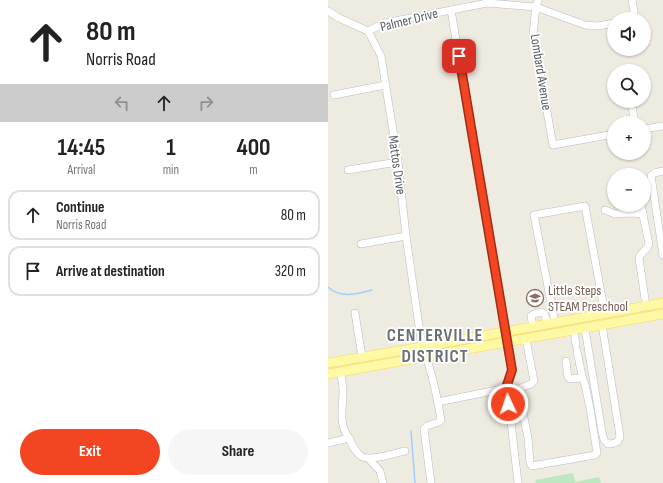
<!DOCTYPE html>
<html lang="en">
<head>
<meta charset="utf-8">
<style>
	:root { --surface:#fff; --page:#f6f6f6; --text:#222; --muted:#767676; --line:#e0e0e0; --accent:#f34522 }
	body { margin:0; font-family:"Sofia Sans Condensed",sans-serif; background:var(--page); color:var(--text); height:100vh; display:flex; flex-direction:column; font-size:15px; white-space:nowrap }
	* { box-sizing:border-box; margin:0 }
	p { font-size:13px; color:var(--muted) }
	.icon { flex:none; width:22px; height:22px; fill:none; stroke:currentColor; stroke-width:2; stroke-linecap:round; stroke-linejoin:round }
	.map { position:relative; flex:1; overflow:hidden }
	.sheet { display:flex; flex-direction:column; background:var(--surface); width:328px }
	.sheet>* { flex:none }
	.top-card { background:#fff; color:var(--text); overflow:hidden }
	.fabs { position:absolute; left:279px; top:12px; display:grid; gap:8px }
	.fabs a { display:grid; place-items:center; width:44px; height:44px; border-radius:50%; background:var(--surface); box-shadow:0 1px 3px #0004; font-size:20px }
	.pin { position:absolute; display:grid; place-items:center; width:34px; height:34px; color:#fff; margin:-17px; border-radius:8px; box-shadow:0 2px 6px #0006 }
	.me { position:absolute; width:44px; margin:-22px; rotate:357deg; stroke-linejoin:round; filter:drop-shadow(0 0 3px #0008) }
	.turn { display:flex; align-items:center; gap:14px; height:84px; padding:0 20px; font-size:18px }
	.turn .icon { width:52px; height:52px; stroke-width:2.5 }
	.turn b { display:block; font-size:28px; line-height:34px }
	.lanes { display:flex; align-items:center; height:38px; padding:0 20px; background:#0003; justify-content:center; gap:20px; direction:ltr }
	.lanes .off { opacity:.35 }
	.eta { display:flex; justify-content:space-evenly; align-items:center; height:68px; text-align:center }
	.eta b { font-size:24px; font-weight:700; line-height:28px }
	.cta { display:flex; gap:8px; margin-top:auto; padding:8px 20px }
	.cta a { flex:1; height:46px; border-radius:24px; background:var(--accent); color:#fff; font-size:16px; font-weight:700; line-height:46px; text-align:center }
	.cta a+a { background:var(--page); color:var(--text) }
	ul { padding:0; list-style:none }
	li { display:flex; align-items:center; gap:12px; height:50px; margin:0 8px 6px; padding:0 12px; border:2px solid var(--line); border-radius:12px }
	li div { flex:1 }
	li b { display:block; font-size:15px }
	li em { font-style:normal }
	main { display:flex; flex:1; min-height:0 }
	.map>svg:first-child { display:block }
	.green { fill:#bce7c0 }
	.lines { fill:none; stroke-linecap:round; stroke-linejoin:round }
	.stream { stroke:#a0cdff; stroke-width:1.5 }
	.minor-casing { stroke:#b9bbc1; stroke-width:8 }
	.major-casing { stroke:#fad94e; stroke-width:10 }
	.minor { stroke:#fff; stroke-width:7 }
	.major { stroke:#fff8a5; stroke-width:9 }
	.route-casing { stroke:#9e2d16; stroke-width:10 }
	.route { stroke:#f34522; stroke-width:7 }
	.labels { text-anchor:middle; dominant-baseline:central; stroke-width:3.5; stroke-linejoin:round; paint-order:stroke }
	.street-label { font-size:14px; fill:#5a5d63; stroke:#fff }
	.education-label { font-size:14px; fill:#785e54; stroke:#fff; text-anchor:start }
	.district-label { font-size:18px; font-weight:bold; letter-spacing:1px; fill:#6b6f75; stroke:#fff }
</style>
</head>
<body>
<main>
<section class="sheet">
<div class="top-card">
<div class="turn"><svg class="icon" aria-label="ahead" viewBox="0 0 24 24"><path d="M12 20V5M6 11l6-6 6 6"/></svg><div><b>80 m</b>Norris Road</div></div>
<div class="lanes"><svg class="icon off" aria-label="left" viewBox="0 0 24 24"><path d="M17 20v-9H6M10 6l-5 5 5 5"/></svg><svg class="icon" aria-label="ahead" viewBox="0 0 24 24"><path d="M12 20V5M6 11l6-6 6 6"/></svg><svg class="icon off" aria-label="right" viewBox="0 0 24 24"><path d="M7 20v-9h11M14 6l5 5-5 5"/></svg></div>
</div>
<div class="eta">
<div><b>14:45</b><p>Arrival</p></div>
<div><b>1</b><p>min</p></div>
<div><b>400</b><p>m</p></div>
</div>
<ul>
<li><svg class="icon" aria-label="ahead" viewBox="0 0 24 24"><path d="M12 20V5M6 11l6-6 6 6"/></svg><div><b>Continue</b><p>Norris Road</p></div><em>80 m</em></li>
<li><svg class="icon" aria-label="arrive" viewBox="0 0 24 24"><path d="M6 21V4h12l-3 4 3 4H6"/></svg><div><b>Arrive at destination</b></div><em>320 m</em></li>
</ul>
<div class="cta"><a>Exit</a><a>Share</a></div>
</section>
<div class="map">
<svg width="335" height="483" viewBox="0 0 335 483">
	<rect width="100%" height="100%" fill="#eeece1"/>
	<polygon class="green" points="245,473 247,482 271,477 273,483 208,483 207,480"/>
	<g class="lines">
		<g class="stream">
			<path d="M0,287C13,299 29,294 44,290"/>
			<polyline points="83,431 87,483"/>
		</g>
		<g class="minor-casing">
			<g id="minor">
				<polyline points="210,0 208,7 205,34 225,145 286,134"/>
				<polyline points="304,0 307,19"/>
				<polyline points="123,10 184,371 179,388 190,483"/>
				<path d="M0,11L11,18L40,31L53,56L70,162L78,236L94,347C104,369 109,396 113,420L111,422L99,426L96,429L103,483"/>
				<polyline points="40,31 57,23 159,3 208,7 257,25 270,26 286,23"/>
				<polyline points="6,95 57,85"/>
				<polyline points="303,101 307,123"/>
				<polyline points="316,129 335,126"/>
				<polyline points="20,170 70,162"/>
				<polyline points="335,171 326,173 323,176 335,255"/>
				<path d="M313,205L321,244C319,251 313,252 311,258L318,306"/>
				<polyline points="277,210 287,214 303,213 315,214"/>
				<polyline points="33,244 78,236"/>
				<polyline points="27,313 34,357"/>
				<polyline points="227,323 206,215 257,206 277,314"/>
				<path d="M205,327L203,316C206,313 212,312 216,313L220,324"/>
				<path d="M257,329L274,432L276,440L280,444C286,444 291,443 292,436L274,325"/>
				<polyline points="246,330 248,345"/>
				<polyline points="198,339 206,381 203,384 193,388 191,393 200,438 202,463 204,466 267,455 269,453 262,408 257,385 254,376 249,351"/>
				<polyline points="238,361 240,377 242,379 254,378"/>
				<path d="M13,372C13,378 15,385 15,391C15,407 10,424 21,438"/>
				<polyline points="110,402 179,388"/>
				<path d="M0,443L21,438C24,445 27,452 33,456C41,462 67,453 77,451"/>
				<polyline points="41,459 52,471 55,483"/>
			</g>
		</g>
		<g class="major-casing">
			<g id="major">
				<polyline points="0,363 94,347 335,303"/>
				<polyline points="0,374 335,314"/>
			</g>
		</g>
		<use href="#minor" class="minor"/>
		<use href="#major" class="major"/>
	</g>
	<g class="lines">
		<g class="route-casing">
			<polyline id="route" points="131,56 184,370 178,388 180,404"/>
		</g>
		<use href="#route" class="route"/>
	</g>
	<defs>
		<g id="school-ring" transform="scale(0.9)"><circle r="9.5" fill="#fff" stroke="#8d6e63" stroke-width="1.5"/><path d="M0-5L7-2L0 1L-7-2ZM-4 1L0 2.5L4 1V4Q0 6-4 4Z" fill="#8d6e63"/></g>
	</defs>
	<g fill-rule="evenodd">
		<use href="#school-ring" x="207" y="298"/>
	</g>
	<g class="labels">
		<g class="street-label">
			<text transform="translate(81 20) rotate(-14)">Palmer Drive</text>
			<text transform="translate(213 72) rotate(81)">Lombard Avenue</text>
			<text transform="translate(69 165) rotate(82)">Mattos Drive</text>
		</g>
		<g class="education-label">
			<text x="220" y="290">Little Steps<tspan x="220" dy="16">STEAM Preschool</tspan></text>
		</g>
		<g class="district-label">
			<text x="107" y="335">CENTERVILLE<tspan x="107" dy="21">DISTRICT</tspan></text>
		</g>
	</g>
</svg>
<div class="fabs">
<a><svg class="icon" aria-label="sound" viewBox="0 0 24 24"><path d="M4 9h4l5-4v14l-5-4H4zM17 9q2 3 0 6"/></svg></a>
<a><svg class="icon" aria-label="search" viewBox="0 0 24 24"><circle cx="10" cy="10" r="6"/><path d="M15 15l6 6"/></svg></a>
<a>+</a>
<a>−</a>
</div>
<div class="pin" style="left:131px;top:56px;background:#d93025"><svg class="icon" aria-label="arrive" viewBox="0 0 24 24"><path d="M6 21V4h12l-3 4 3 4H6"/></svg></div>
<svg class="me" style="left:180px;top:404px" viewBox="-20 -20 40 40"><circle r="17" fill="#f34522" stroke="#fff" stroke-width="3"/><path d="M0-11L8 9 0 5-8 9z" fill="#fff"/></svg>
</div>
</main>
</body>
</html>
